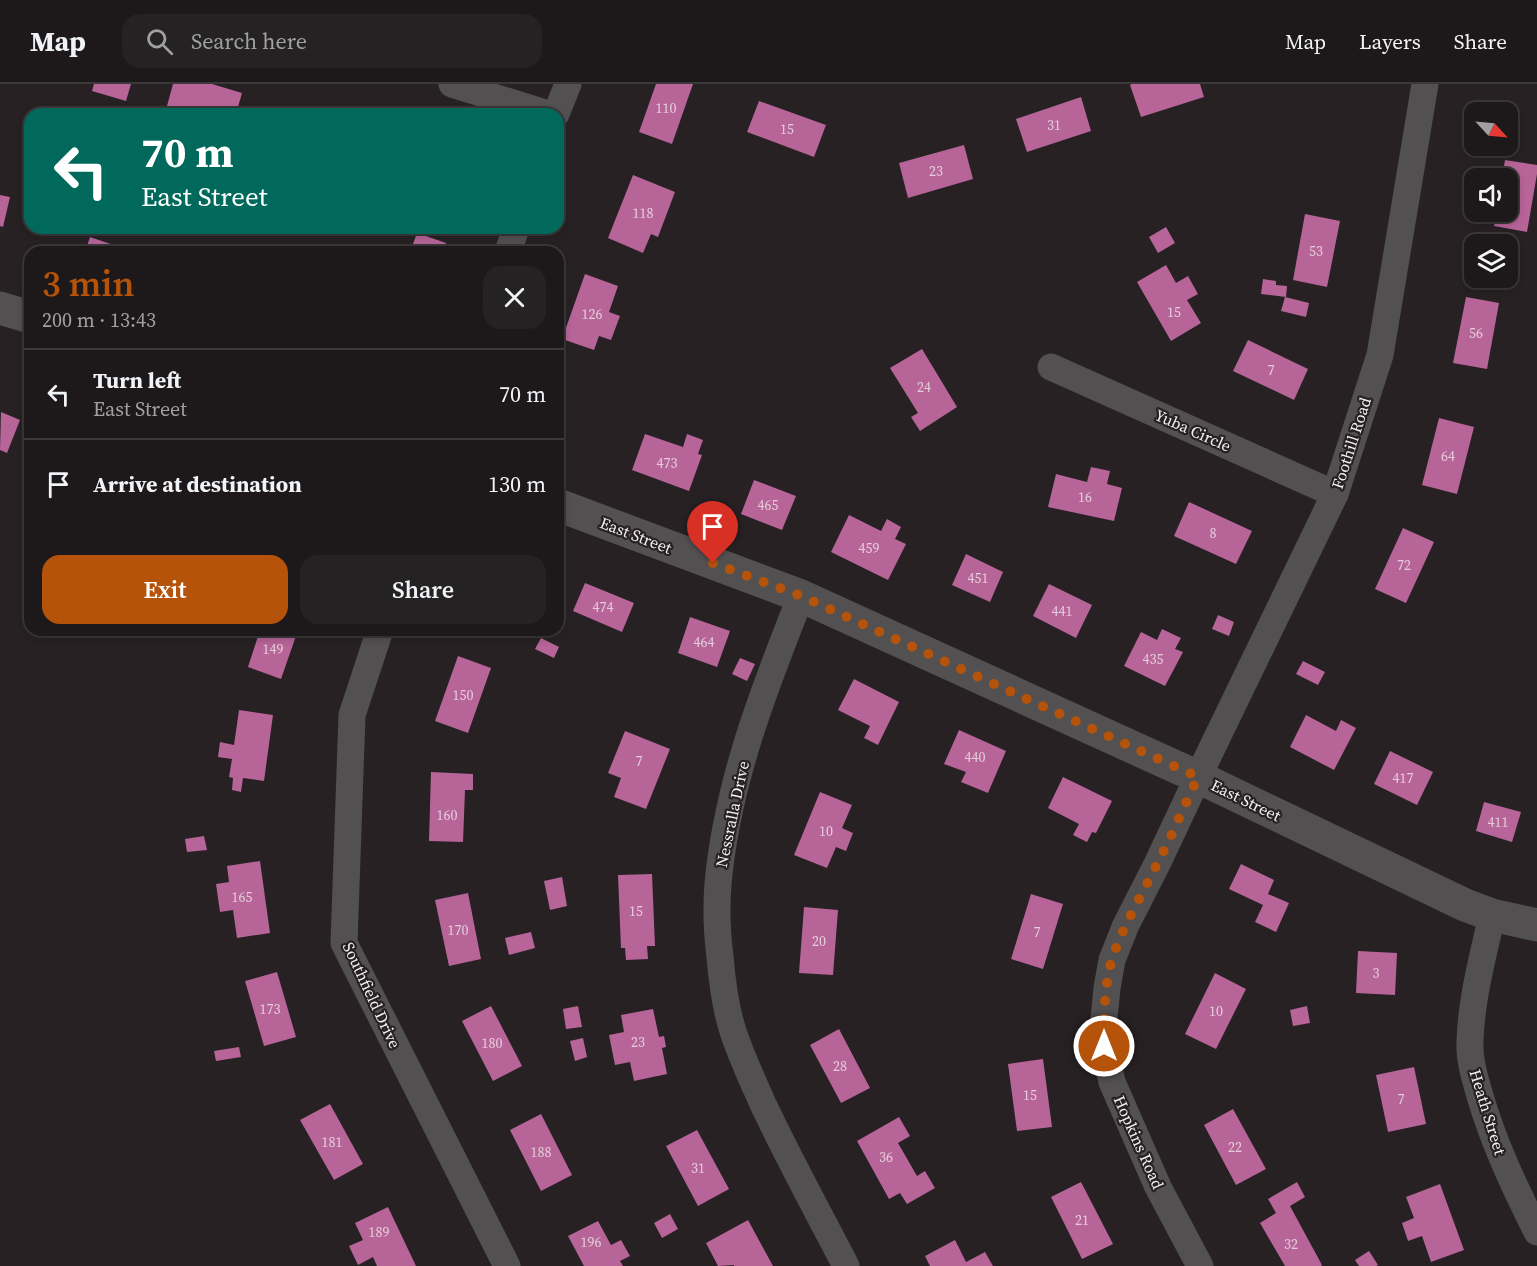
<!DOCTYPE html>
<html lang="en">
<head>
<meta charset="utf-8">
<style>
	:root { --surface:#1d191b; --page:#252224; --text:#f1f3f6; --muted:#a0a0a3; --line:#3b383a; --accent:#b45309 }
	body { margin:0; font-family:"Source Serif 4",serif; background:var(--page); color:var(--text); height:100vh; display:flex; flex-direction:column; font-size:22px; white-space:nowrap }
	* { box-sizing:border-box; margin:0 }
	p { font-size:20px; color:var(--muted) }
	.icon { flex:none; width:33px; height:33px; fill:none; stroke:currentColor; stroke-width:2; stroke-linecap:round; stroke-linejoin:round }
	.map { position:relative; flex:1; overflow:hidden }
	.side { position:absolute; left:24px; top:162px; width:540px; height:390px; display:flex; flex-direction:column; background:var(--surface); border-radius:18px; box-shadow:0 3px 9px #0003,0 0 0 2px var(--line) }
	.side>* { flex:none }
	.guide { position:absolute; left:24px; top:24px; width:540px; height:126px; border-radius:18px; box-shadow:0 3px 9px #0003,0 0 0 2px var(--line); background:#00695c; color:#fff; overflow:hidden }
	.needle { width:39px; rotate:116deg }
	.tools { position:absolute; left:1464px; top:18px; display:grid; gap:12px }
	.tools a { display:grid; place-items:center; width:54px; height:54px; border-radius:12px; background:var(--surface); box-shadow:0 3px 9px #0003,0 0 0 2px var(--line); font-size:30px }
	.pin { position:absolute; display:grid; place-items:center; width:51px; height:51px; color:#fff; margin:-62px -26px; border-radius:50% 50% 50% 0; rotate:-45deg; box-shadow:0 0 6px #0007 }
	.pin .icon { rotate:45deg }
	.me { position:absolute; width:66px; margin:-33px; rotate:0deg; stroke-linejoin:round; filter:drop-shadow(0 0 4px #0008) }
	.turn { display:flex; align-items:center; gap:21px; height:126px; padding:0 18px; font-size:27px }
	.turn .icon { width:78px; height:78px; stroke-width:2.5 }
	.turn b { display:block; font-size:42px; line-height:51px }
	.round { display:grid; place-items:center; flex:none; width:63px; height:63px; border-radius:18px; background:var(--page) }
	.overview { display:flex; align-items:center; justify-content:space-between; height:102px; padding:0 18px }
	h1 { font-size:36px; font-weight:600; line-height:45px; color:var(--accent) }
	.action { display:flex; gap:12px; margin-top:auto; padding:12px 18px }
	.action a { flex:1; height:69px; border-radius:18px; background:var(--accent); color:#fff; font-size:24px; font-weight:600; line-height:69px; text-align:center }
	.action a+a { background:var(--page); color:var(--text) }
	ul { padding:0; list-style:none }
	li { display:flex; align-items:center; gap:18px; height:90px; padding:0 18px; border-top:2px solid var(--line) }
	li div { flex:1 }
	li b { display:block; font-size:22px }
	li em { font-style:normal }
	header { display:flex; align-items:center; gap:36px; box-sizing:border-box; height:84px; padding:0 30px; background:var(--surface); border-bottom:2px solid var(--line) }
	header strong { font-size:28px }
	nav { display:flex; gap:33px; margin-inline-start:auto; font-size:21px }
	.search { width:420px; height:54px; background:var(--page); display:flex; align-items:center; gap:15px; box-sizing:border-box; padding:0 21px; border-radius:18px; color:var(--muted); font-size:22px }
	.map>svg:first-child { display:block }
	.building { fill:#b76498 }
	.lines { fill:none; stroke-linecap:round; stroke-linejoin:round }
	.minor { stroke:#535052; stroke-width:27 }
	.tertiary { stroke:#535052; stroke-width:33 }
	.route { stroke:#b45309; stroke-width:10; stroke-dasharray:0 18 }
	.labels { text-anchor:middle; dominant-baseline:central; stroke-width:4.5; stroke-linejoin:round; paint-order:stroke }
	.number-label { font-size:14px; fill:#e5cddc }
	.street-label { font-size:16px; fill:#f4f0f2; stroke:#272124 }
</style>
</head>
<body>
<header>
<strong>Map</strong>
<div class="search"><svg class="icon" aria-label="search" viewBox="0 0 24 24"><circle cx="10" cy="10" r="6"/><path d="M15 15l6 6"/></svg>Search here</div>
<nav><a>Map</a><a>Layers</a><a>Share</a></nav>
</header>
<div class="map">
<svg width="1537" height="1182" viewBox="0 0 1537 1182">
	<rect width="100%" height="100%" fill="#272124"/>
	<g class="building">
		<polygon points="94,0 131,0 126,17 92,7"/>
		<polygon points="173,0 212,0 242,9 236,30 193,30 167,22"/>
		<polygon points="656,0 693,0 672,60 639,48"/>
		<polygon points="1132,0 1200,0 1204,13 1141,33 1130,1"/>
		<polygon points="1081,13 1091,47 1027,68 1016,35"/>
		<polygon points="759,17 826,41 814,73 747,48"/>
		<polygon points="964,61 973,95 908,114 899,79"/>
		<polygon points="1505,76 1537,81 1537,90 1527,148 1494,142 1497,128 1508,128 1508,94 1502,94"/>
		<polygon points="633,91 675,108 658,153 651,150 643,169 608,154"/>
		<polygon points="0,111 10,113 3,143 0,142"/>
		<polygon points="1305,130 1340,137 1327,203 1293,196"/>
		<polygon points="1166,143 1175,159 1158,169 1149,153"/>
		<polygon points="417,149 446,159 443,168 410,168"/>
		<polygon points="90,153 134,168 85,168"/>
		<polygon points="1166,181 1176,199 1188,192 1198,210 1187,216 1201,239 1171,257 1137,198"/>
		<polygon points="585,190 618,202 609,228 620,232 611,256 599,252 594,266 562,255"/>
		<polygon points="1263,195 1276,197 1276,201 1287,202 1286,213 1261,210"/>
		<polygon points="1285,213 1309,219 1306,233 1281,227"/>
		<polygon points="1466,213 1499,219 1487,285 1453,279"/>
		<polygon points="1248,256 1308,285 1294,316 1233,287"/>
		<polygon points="922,265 957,323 920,347 911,333 918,329 890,284"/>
		<polygon points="1,328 20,336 7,369 0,366"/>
		<polygon points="1439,334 1474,343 1457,410 1422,401"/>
		<polygon points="645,350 683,363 687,350 703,356 698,370 702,371 689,407 632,386"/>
		<polygon points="1091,383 1110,387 1107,400 1122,404 1114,437 1048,423 1056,390 1087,398"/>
		<polygon points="754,396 796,412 782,446 741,430"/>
		<polygon points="1189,418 1252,447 1236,480 1174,452"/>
		<polygon points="849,431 881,447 887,435 901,443 895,455 906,460 888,496 831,468"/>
		<polygon points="1403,444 1434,458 1406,519 1375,505"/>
		<polygon points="966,470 1003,488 990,518 952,501"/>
		<polygon points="585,499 634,519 622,548 573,527"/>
		<polygon points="1049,500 1092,521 1076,554 1033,532"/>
		<polygon points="1218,531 1234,538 1229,552 1212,545"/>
		<polygon points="690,533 730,547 717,583 678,569"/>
		<polygon points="1162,545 1181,554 1175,565 1183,568 1165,602 1124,582 1141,548 1157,556"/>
		<polygon points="260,546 298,546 281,595 248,583"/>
		<polygon points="541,554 559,563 554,574 535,565"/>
		<polygon points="458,572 491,584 468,649 435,637"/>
		<polygon points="740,574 755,580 747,597 732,590"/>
		<polygon points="1303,577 1325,588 1318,601 1296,590"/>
		<polygon points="854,595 899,618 878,661 864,654 870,642 838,626"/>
		<polygon points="239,626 273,631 264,697 243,694 241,708 232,706 233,694 229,693 232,675 218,673 220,658 234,661"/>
		<polygon points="1306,631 1336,647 1341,636 1356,644 1334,686 1290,663"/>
		<polygon points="959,646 1006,667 988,709 961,698 966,688 944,680"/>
		<polygon points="625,647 670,665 646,725 614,713 621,694 608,689"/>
		<polygon points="1390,667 1433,688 1417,721 1374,700"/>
		<polygon points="431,688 473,690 473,706 465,706 463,758 429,757"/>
		<polygon points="1063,693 1112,717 1096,749 1092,748 1087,758 1073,751 1079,740 1048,724"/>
		<polygon points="820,708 852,721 842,744 853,749 846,767 836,763 827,784 794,771"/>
		<polygon points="1484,718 1521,728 1512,758 1476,747"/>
		<polygon points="204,752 207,766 187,768 185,755"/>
		<polygon points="260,777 270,849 237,854 233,826 220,828 216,800 229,798 227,782"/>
		<polygon points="1241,780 1274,796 1268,810 1289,819 1276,848 1255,838 1263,821 1229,805"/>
		<polygon points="652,790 655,862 647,862 648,875 626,876 625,864 621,864 618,791"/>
		<polygon points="562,793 567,822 550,826 544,797"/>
		<polygon points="468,809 481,875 449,882 435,816"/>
		<polygon points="1031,810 1063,820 1043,885 1011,875"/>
		<polygon points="804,823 838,826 833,891 799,889"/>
		<polygon points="531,848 535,864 509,871 505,854"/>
		<polygon points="1358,867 1397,869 1395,911 1356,909"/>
		<polygon points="277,888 296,953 264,962 245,897"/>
		<polygon points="1215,889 1246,905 1216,965 1185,950"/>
		<polygon points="491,922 522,982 493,997 462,937"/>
		<polygon points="578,922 582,943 566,945 563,925"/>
		<polygon points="1307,922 1310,939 1293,942 1290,926"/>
		<polygon points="653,925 659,953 664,952 666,963 662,964 667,990 634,997 630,978 615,981 609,951 624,948 621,931"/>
		<polygon points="839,945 870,1004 841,1019 810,961"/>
		<polygon points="583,954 587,973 575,977 570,957"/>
		<polygon points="239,963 241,973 216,977 214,967"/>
		<polygon points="1043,975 1052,1043 1017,1047 1008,980"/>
		<polygon points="1414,983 1426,1040 1388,1048 1376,991"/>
		<polygon points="330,1020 363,1080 334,1096 300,1036"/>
		<polygon points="1233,1025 1266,1085 1236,1101 1204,1041"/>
		<polygon points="541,1030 572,1091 541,1107 510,1046"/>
		<polygon points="899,1033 910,1052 898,1059 917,1092 925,1087 935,1104 907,1120 900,1109 889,1115 857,1057"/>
		<polygon points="697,1046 729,1105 698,1122 666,1062"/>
		<polygon points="1081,1098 1113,1160 1082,1175 1051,1113"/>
		<polygon points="1297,1098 1305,1113 1290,1122 1322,1181 1321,1182 1285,1182 1260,1139 1276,1129 1268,1115"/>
		<polygon points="1440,1100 1464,1166 1431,1178 1422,1152 1408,1157 1402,1139 1414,1134 1406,1113"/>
		<polygon points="388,1123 416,1182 377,1182 373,1173 358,1181 349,1162 363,1156 355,1139"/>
		<polygon points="670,1130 678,1145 662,1154 654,1139"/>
		<polygon points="748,1136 773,1182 734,1182 734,1181 718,1182 706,1159"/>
		<polygon points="598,1137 611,1161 621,1156 630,1172 620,1177 623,1182 584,1182 568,1152"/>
		<polygon points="955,1156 966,1178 985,1168 993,1182 930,1182 925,1172"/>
		<polygon points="1369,1167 1378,1181 1376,1182 1359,1182 1355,1176"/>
	</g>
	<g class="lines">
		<g class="minor">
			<polyline points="452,0 548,30"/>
			<polyline points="556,30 568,0"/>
			<polyline points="508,168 516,144"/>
			<polyline points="1051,283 1335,410"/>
			<path d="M801,512C764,605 727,699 718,800C716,824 717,849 720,873C722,896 725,921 732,944C740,970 752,995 763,1020C789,1075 818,1128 846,1182"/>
			<polyline points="380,546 352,631 344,859 507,1182"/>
			<path d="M1492,831C1483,873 1471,915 1470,958C1469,975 1475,995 1480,1012C1494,1060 1515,1104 1537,1148"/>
			<polyline points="1200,1182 1158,1103 1112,998 1104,962 1104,934 1107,904 1112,876 1125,843 1158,778 1198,693 1335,410 1380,271 1425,0"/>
		</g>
		<g class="tertiary">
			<polyline points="0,224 30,233"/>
			<polyline points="558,421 801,512 1198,693 1465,821 1492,831 1537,841"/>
		</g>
	</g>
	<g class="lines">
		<path class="route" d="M713,479L801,512L1198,693C1184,722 1172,752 1157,780C1142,811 1123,842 1112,875C1104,903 1104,933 1104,962"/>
	</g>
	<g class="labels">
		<g class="number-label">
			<text x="666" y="24">110</text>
			<text x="1054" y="41">31</text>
			<text x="787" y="45">15</text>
			<text x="936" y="87">23</text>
			<text x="643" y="129">118</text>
			<text x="1316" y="167">53</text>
			<text x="1174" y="228">15</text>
			<text x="592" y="230">126</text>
			<text x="1476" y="249">56</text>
			<text x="1271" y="286">7</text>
			<text x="924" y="303">24</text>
			<text x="1448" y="372">64</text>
			<text x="667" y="379">473</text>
			<text x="1085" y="413">16</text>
			<text x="768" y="421">465</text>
			<text x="1213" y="449">8</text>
			<text x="869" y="464">459</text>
			<text x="1404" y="481">72</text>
			<text x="978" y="494">451</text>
			<text x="603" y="523">474</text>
			<text x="1062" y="527">441</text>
			<text x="704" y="558">464</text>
			<text x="273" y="565">149</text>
			<text x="1153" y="575">435</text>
			<text x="463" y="611">150</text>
			<text x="975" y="673">440</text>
			<text x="639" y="677">7</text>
			<text x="1403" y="694">417</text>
			<text x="447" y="731">160</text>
			<text x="1498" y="738">411</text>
			<text x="826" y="747">10</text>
			<text x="242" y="813">165</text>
			<text x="636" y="827">15</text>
			<text x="458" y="846">170</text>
			<text x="1037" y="848">7</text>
			<text x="819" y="857">20</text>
			<text x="1376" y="889">3</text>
			<text x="270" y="925">173</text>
			<text x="1216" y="927">10</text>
			<text x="638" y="958">23</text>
			<text x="492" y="959">180</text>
			<text x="840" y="982">28</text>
			<text x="1030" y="1011">15</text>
			<text x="1401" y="1015">7</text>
			<text x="332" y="1058">181</text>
			<text x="1235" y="1063">22</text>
			<text x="541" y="1068">188</text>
			<text x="886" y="1073">36</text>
			<text x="698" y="1084">31</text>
			<text x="1082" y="1136">21</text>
			<text x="379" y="1148">189</text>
			<text x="591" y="1158">196</text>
			<text x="1291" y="1160">32</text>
		</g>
		<g class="street-label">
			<text transform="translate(1193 346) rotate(24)">Yuba Circle</text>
			<text transform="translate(1351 359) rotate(-72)">Foothill Road</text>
			<text transform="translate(636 451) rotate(21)">East Street</text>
			<text transform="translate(1246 716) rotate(26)">East Street</text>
			<text transform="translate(732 730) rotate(-78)">Nessralla Drive</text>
			<text transform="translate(372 911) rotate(65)">Southfield Drive</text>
			<text transform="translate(1488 1028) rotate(73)">Heath Street</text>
			<text transform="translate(1139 1058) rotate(66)">Hopkins Road</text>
		</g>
	</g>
</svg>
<div class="tools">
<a><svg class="needle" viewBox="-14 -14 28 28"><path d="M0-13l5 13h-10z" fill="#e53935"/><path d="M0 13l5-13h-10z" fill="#a0a0a3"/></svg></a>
<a><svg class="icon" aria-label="sound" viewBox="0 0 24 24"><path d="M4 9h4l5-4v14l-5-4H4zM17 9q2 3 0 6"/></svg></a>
<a><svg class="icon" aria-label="layers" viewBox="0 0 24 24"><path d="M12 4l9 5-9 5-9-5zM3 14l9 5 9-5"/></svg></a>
</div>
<div class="pin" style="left:713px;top:479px;background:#d93025"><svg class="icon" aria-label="arrive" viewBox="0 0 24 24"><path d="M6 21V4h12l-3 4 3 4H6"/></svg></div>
<svg class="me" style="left:1104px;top:962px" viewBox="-20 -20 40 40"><circle r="17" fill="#b45309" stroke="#fff" stroke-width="3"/><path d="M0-11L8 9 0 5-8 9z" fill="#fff"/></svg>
<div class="guide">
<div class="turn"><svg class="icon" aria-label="left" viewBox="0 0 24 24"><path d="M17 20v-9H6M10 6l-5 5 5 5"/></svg><div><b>70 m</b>East Street</div></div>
</div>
<section class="side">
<div class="overview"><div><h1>3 min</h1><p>200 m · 13:43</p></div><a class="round"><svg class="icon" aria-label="close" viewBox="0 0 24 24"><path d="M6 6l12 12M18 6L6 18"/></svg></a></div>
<ul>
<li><svg class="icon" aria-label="left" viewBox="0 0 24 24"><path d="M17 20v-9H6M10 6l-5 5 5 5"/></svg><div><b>Turn left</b><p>East Street</p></div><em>70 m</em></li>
<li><svg class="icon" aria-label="arrive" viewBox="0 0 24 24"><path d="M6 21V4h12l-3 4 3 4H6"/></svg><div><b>Arrive at destination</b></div><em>130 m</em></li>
</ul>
<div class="action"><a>Exit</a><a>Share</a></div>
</section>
</div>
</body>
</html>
